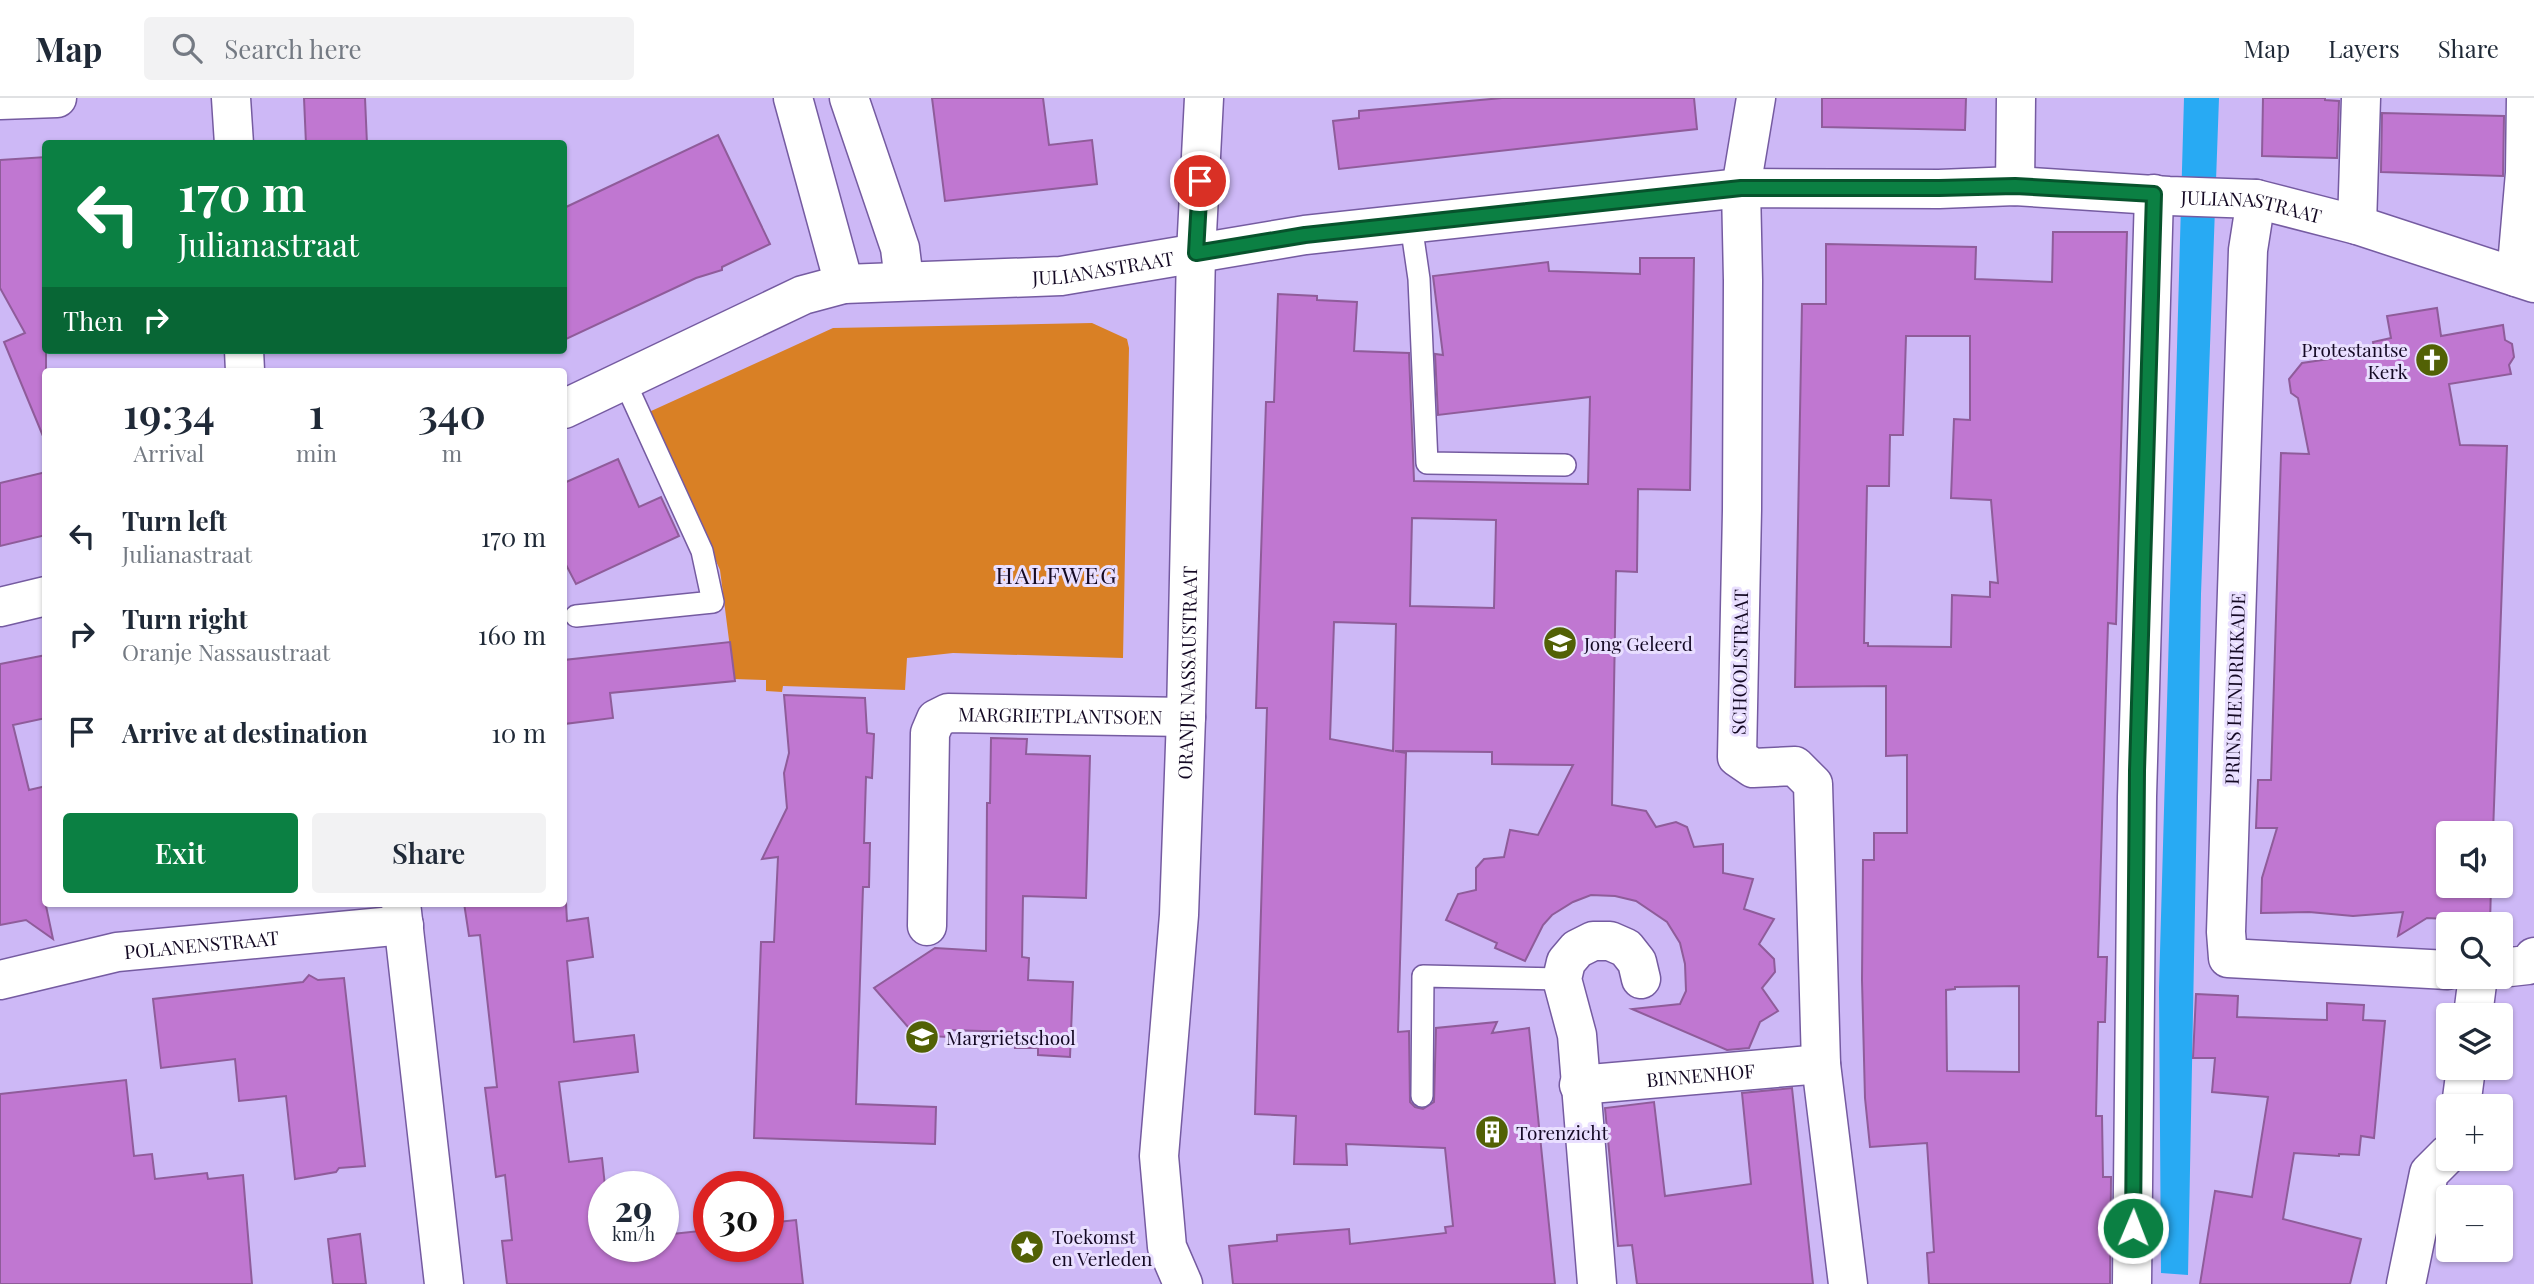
<!DOCTYPE html>
<html lang="en">
<head>
<meta charset="utf-8">
<style>
	:root { --surface:#fff; --page:#f2f2f3; --text:#1f2937; --muted:#747a83; --line:#e0e1e3; --accent:#0b8043 }
	body { margin:0; font-family:"Playfair Display",serif; background:var(--page); color:var(--text); height:100vh; display:flex; flex-direction:column; font-size:26px; white-space:nowrap }
	* { box-sizing:border-box; margin:0 }
	p { font-size:23px; color:var(--muted) }
	.icon { flex:none; width:38px; height:38px; fill:none; stroke:currentColor; stroke-width:2; stroke-linecap:round; stroke-linejoin:round }
	.map { position:relative; flex:1; overflow:hidden }
	.details { position:absolute; left:42px; top:270px; width:525px; height:539px; display:flex; flex-direction:column; background:var(--surface); border-radius:7px; box-shadow:0 2px 5px #0004 }
	.details>* { flex:none }
	.guide { position:absolute; left:42px; top:42px; width:525px; height:214px; border-radius:7px; box-shadow:0 2px 5px #0004; background:#0b8043; color:#fff; overflow:hidden }
	.buttons { position:absolute; left:2436px; top:723px; display:grid; gap:14px }
	.buttons a { display:grid; place-items:center; width:77px; height:77px; border-radius:7px; background:var(--surface); box-shadow:0 2px 5px #0004; font-size:35px }
	.speed { position:absolute; left:588px; top:1073px; display:flex; gap:14px; font-size:35px; font-weight:700; text-align:center }
	.speed>* { display:grid; place-content:center; width:91px; height:91px; border-radius:50%; background:var(--surface); box-shadow:0 2px 5px #0004; line-height:1 }
	.speed small { font-size:18px; font-weight:400 }
	.speed .limit { border:10px solid #d22; background:#fff; color:#111 }
	.pin { position:absolute; display:grid; place-items:center; width:60px; height:60px; color:#fff; margin:-30px; border:4px solid #fff; border-radius:50%; box-shadow:0 2px 7px #0007 }
	.me { position:absolute; width:77px; margin:-38px; rotate:1deg; stroke-linejoin:round; filter:drop-shadow(0 0 5px #0008) }
	.turn { display:flex; align-items:center; gap:24px; height:147px; padding:0 21px; font-size:32px }
	.turn .icon { width:91px; height:91px; stroke-width:2.5 }
	.turn b { display:block; font-size:49px; line-height:60px }
	.then { display:flex; align-items:center; height:66px; padding:0 21px; background:#0003; gap:14px; font-size:26px }
	.eta { display:flex; justify-content:space-evenly; align-items:center; height:119px; text-align:center }
	.eta b { font-size:42px; font-weight:600; line-height:49px }
	.button { display:flex; gap:14px; margin-top:auto; padding:14px 21px }
	.button a { flex:1; height:80px; border-radius:7px; background:var(--accent); color:#fff; font-size:28px; font-weight:600; line-height:80px; text-align:center }
	.button a+a { background:var(--page); color:var(--text) }
	ul { padding:0; list-style:none }
	li { display:flex; align-items:center; gap:21px; height:98px; padding:0 21px }
	li div { flex:1 }
	li b { display:block; font-size:26px }
	li em { font-style:normal }
	header { display:flex; align-items:center; gap:42px; box-sizing:border-box; height:98px; padding:0 35px; background:var(--surface); border-bottom:2px solid var(--line) }
	header strong { font-size:33px }
	nav { display:flex; gap:38px; margin-inline-start:auto; font-size:24px }
	.search { width:490px; height:63px; background:var(--page); display:flex; align-items:center; gap:18px; box-sizing:border-box; padding:0 24px; border-radius:7px; color:var(--muted); font-size:26px }
	.map>svg:first-child { display:block }
	.green { fill:#d98025 }
	.water { fill:#28aaf3 }
	.building { fill:#c077d1; stroke:#8f5c9a; stroke-width:2; fill-rule:evenodd }
	.lines { fill:none; stroke-linecap:round; stroke-linejoin:round }
	.service-casing { stroke:#755ba1; stroke-width:24 }
	.minor-casing { stroke:#755ba1; stroke-width:41 }
	.secondary-casing { stroke:#755ba1; stroke-width:41 }
	.service { stroke:#fff; stroke-width:21 }
	.minor { stroke:#fff; stroke-width:38 }
	.secondary { stroke:#fff; stroke-width:38 }
	.route-casing { stroke:#07532c; stroke-width:18 }
	.route { stroke:#0b8043; stroke-width:12 }
	.labels { text-anchor:middle; dominant-baseline:central; stroke-width:6; stroke-linejoin:round; paint-order:stroke }
	.street-label { font-size:19px; fill:#140924; stroke:#e9dfff }
	.poi-label { font-size:19px; fill:#140924; stroke:#e9dfff; text-anchor:start }
	.quarter-label { font-size:23px; letter-spacing:2px; fill:#140924; stroke:#e9dfff }
</style>
</head>
<body>
<header>
<strong>Map</strong>
<div class="search"><svg class="icon" aria-label="search" viewBox="0 0 24 24"><circle cx="10" cy="10" r="6"/><path d="M15 15l6 6"/></svg>Search here</div>
<nav><a>Map</a><a>Layers</a><a>Share</a></nav>
</header>
<div class="map">
<svg width="2534" height="1186" viewBox="0 0 2534 1186">
	<rect width="100%" height="100%" fill="#cdb8f6"/>
	<polygon class="green" points="1092,225 1127,241 1129,250 1123,560 953,555 907,560 905,592 783,588 782,594 766,593 766,582 734,581 720,472 649,314 833,230"/>
	<polygon class="water" points="2184,0 2219,0 2201,496 2188,1177 2161,1175 2159,890"/>
	<g class="building">
		<polygon points="304,0 365,0 367,46 306,46"/>
		<polygon points="932,0 1043,0 1049,47 1092,42 1097,86 945,103"/>
		<polygon points="1502,0 1694,0 1697,31 1339,71 1333,23 1359,20 1359,13"/>
		<polygon points="1822,0 1966,0 1965,32 1822,29"/>
		<polygon points="2263,0 2325,0 2325,2 2339,3 2337,60 2262,58"/>
		<polygon points="2382,15 2504,18 2503,78 2381,74"/>
		<polygon points="718,37 770,146 722,169 722,172 696,180 564,242 564,110"/>
		<polygon points="46,59 46,343 45,343 4,244 25,235 0,190 0,62"/>
		<path d="M2053,134H2127L2116,526L2108,525L2098,859H2107L2105,924H2098L2096,1018H2102L2103,1079H2111L2110,1186H1929L1927,1155L1934,1154L1927,1045L1870,1049L1865,1000L1862,882L1863,762H1874V735H1907V657L1886,658V588L1795,589L1802,206H1826V146L1976,149L1975,181L2052,184ZM1906,238H1970V322L1954,321L1951,400L1991,402L1998,485L1990,484V499L1952,497L1951,549L1868,548V545H1864L1867,388H1889L1890,337H1903ZM2019,888V974L1947,973L1946,892L1955,891V889Z"/>
		<path d="M1640,160H1694L1690,392L1638,391L1637,474L1616,473L1612,707L1646,713L1656,729L1676,724L1687,729L1694,749L1723,746V775L1753,781L1744,811L1774,821L1759,846L1774,861L1775,874L1762,890L1778,913L1760,924L1749,950L1727,952L1632,911L1680,906L1686,893L1685,866L1680,845L1667,824L1636,803L1615,798L1591,797L1573,804L1552,817L1543,827L1525,863L1495,850L1497,845L1446,822L1458,796L1476,792V770L1484,761L1504,759L1510,732L1538,737L1573,667L1492,666V654L1395,653L1406,655L1398,934L1409,933L1410,1004L1415,1009L1423,1011L1434,1004L1436,930L1497,924L1492,935L1529,930L1555,1186H1233L1229,1148L1277,1143V1137L1349,1131L1350,1146L1446,1135L1445,1129L1453,1128L1445,1050L1346,1046L1347,1067L1294,1066L1296,1018L1255,1016L1267,610H1256L1266,304H1274L1278,196L1317,198V202L1357,204L1354,253L1409,255L1414,383L1588,386L1590,299L1438,317L1435,256L1443,257L1433,178L1548,164L1549,173L1640,176ZM1412,420L1496,422L1494,510L1410,508ZM1334,524L1396,526L1393,653L1330,641Z"/>
		<polygon points="2437,210 2441,238 2503,227 2505,242 2512,246 2514,259 2509,267 2511,276 2449,286 2460,347 2507,348 2493,735 2448,735 2448,788 2491,788 2490,826 2469,826 2465,822 2427,820 2398,838 2403,814 2353,818 2309,814 2261,815 2262,780 2277,730 2256,730 2258,682 2271,682 2281,355 2309,356 2298,300 2291,295 2289,281 2302,265 2350,258 2349,254 2374,250 2373,244 2391,240 2387,218"/>
		<polygon points="618,361 639,409 661,399 679,438 576,486 564,463 564,385"/>
		<polygon points="46,374 46,437 0,448 0,385"/>
		<polygon points="730,544 735,583 610,595 613,620 564,626 564,562"/>
		<polygon points="46,557 46,620 13,627 29,692 46,688 46,808 53,841 26,822 0,827 0,566"/>
		<polygon points="784,597 865,600 867,635 874,636 872,680 866,679 864,745 870,745 869,789 863,789 856,1006 936,1009 935,1046 754,1040 761,844 774,844 778,759 762,761 787,710 784,675 789,655"/>
		<polygon points="991,640 1027,641 1026,656 1090,658 1086,800 1023,798 1022,859 1029,860 1028,882 1073,884 1070,959 1038,957 1038,950 1015,950 1016,934 947,932 947,939 915,937 874,890 935,850 986,853 987,705 990,705"/>
		<polygon points="464,805 566,805 567,823 588,820 593,859 567,863 574,944 634,937 638,974 559,984 569,1064 602,1060 605,1088 604,1148 663,1148 663,1137 709,1132 709,1148 768,1148 768,1125 796,1122 803,1186 507,1186 502,1143 512,1142 505,1077 496,1079 485,990 497,989 480,837 469,838"/>
		<polygon points="309,877 318,882 344,880 365,1068 339,1070 336,1074 295,1081 286,998 239,1003 235,961 161,970 153,901 303,884"/>
		<polygon points="2196,896 2238,898 2237,919 2327,922 2327,905 2364,907 2363,922 2385,923 2374,1040 2361,1038 2359,1057 2339,1056 2339,1058 2294,1055 2283,1121 2361,1141 2350,1186 2200,1186 2215,1093 2252,1099 2268,999 2212,994 2215,960 2193,960"/>
		<polygon points="126,982 134,1058 152,1056 155,1081 207,1075 208,1081 243,1077 252,1186 0,1186 0,996"/>
		<polygon points="1792,990 1813,1186 1637,1186 1632,1147 1618,1148 1605,1010 1654,1004 1665,1098 1751,1086 1742,995"/>
		<polygon points="360,1136 366,1186 333,1186 328,1141"/>
	</g>
	<g class="lines">
		<g class="service-casing">
			<g id="service">
				<polyline points="1411,126 1419,181 1427,365 1565,367"/>
				<polyline points="576,518 713,504 702,453 624,282"/>
				<polyline points="1422,998 1423,878 1562,881"/>
			</g>
		</g>
		<g class="minor-casing">
			<g id="minor">
				<polyline points="231,0 234,46"/>
				<polyline points="793,0 844,186"/>
				<polyline points="849,0 900,150 904,182"/>
				<polyline points="1756,0 1741,90 1743,182 1742,412 1737,659 1753,670 1795,668 1813,686 1821,966 1848,1186"/>
				<polyline points="0,2 57,0"/>
				<polyline points="2015,88 2016,0"/>
				<polyline points="2256,101 2248,152 2226,834 2228,860 2448,872"/>
				<polyline points="2357,127 2361,0"/>
				<polyline points="2516,179 2525,75 2526,0"/>
				<polyline points="244,252 245,273"/>
				<path id="s1" d="M564,311L803,197L844,186L1061,178L1305,137L1741,90L1939,91L2015,88L2169,98L2256,101L2357,127L2534,185"/>
				<polyline points="0,509 46,498"/>
				<polyline points="401,805 444,1186"/>
				<path id="s2" d="M927,828L930,635L936,621L948,615L1186,619"/>
				<polyline points="2501,870 2528,867 2534,859"/>
				<path id="s3" d="M0,882L117,854L404,827"/>
				<polyline points="2473,917 2478,878"/>
				<path id="s4" d="M1579,987L1821,966"/>
				<polyline points="2461,1008 2466,970"/>
				<polyline points="1597,1186 1577,937 1562,881 1566,864 1577,851 1593,843 1610,843 1626,850 1637,864 1641,881"/>
				<polyline points="2132,1186 2137,699 2154,96"/>
				<polyline points="2406,1186 2429,1075 2448,1056"/>
			</g>
		</g>
		<g class="secondary-casing">
			<g id="secondary">
				<path id="s5" d="M1183,1186L1167,1149L1159,1058L1179,817L1186,619L1196,155L1204,0"/>
			</g>
		</g>
		<use href="#service" class="service"/>
		<use href="#minor" class="minor"/>
		<use href="#secondary" class="secondary"/>
	</g>
	<g class="lines">
		<g class="route-casing">
			<polyline id="route" points="1200,83 1196,155 1305,137 1741,90 1939,90 2015,88 2154,96 2137,673 2133,1130"/>
		</g>
		<use href="#route" class="route"/>
	</g>
	<defs>
		<g id="church-disc" transform="scale(1.75)"><circle r="9.5" fill="#526105" stroke="#e9dfff"/><path d="M-1.2-6h2.4v3.5h3.3v2.4h-3.3V6h-2.4V-.1h-3.3v-2.4h3.3Z" fill="#fff"/></g>
		<g id="school-disc" transform="scale(1.75)"><circle r="9.5" fill="#526105" stroke="#e9dfff"/><path d="M0-5L7-2L0 1L-7-2ZM-4 1L0 2.5L4 1V4Q0 6-4 4Z" fill="#fff"/></g>
		<g id="building-disc" transform="scale(1.75)"><circle r="9.5" fill="#526105" stroke="#e9dfff"/><path d="M-4-6H4V6H1V3H-1V6H-4ZM-2.5-4.3h1.7v1.8h-1.7ZM.8-4.3h1.7v1.8H.8ZM-2.5-1h1.7V.8h-1.7ZM.8-1h1.7V.8H.8Z" fill="#fff"/></g>
		<g id="sight-disc" transform="scale(1.75)"><circle r="9.5" fill="#526105" stroke="#e9dfff"/><path d="M0-6L1.8-2.2L6-1.7L2.9 1.2L3.7 5.4L0 3.3L-3.7 5.4L-2.9 1.2L-6-1.7L-1.8-2.2Z" fill="#fff"/></g>
	</defs>
	<g fill-rule="evenodd">
		<use href="#church-disc" x="2432" y="262"/>
		<use href="#school-disc" x="1560" y="545"/>
		<use href="#school-disc" x="922" y="939"/>
		<use href="#building-disc" x="1492" y="1034"/>
		<use href="#sight-disc" x="1027" y="1149"/>
	</g>
	<g class="labels">
		<g class="street-label">
			<text stroke="none"><textPath href="#s1" startOffset="1722">JULIANASTRAAT</textPath></text>
			<text stroke="none"><textPath href="#s1" startOffset="567">JULIANASTRAAT</textPath></text>
			<text transform="translate(1739 564) rotate(-89)">SCHOOLSTRAAT</text>
			<text stroke="none"><textPath href="#s5" startOffset="616">ORANJE NASSAUSTRAAT</textPath></text>
			<text transform="translate(2234 591) rotate(-88)">PRINS HENDRIKKADE</text>
			<text stroke="none"><textPath href="#s2" startOffset="334">MARGRIETPLANTSOEN</textPath></text>
			<text stroke="none"><textPath href="#s3" startOffset="205">POLANENSTRAAT</textPath></text>
			<text stroke="none"><textPath href="#s4" startOffset="122">BINNENHOF</textPath></text>
		</g>
		<g class="poi-label">
			<text x="2408" y="251" text-anchor="end">Protestantse<tspan x="2408" dy="22">Kerk</tspan></text>
			<text x="1584" y="545">Jong Geleerd</text>
			<text x="946" y="939">Margrietschool</text>
			<text x="1516" y="1034">Torenzicht</text>
			<text x="1052" y="1138">Toekomst<tspan x="1052" dy="22">en Verleden</tspan></text>
		</g>
		<g class="quarter-label">
			<text x="1057" y="476">HALFWEG</text>
		</g>
	</g>
</svg>
<div class="buttons">
<a><svg class="icon" aria-label="sound" viewBox="0 0 24 24"><path d="M4 9h4l5-4v14l-5-4H4zM17 9q2 3 0 6"/></svg></a>
<a><svg class="icon" aria-label="search" viewBox="0 0 24 24"><circle cx="10" cy="10" r="6"/><path d="M15 15l6 6"/></svg></a>
<a><svg class="icon" aria-label="layers" viewBox="0 0 24 24"><path d="M12 4l9 5-9 5-9-5zM3 14l9 5 9-5"/></svg></a>
<a>+</a>
<a>−</a>
</div>
<div class="speed"><div>29<small>km/h</small></div><div class="limit">30</div></div>
<div class="pin" style="left:1200px;top:83px;background:#d93025"><svg class="icon" aria-label="arrive" viewBox="0 0 24 24"><path d="M6 21V4h12l-3 4 3 4H6"/></svg></div>
<svg class="me" style="left:2133px;top:1130px" viewBox="-20 -20 40 40"><circle r="17" fill="#0b8043" stroke="#fff" stroke-width="3"/><path d="M0-11L8 9 0 5-8 9z" fill="#fff"/></svg>
<div class="guide">
<div class="turn"><svg class="icon" aria-label="left" viewBox="0 0 24 24"><path d="M17 20v-9H6M10 6l-5 5 5 5"/></svg><div><b>170 m</b>Julianastraat</div></div>
<div class="then">Then<svg class="icon" aria-label="right" viewBox="0 0 24 24"><path d="M7 20v-9h11M14 6l5 5-5 5"/></svg></div>
</div>
<section class="details">
<div class="eta">
<div><b>19:34</b><p>Arrival</p></div>
<div><b>1</b><p>min</p></div>
<div><b>340</b><p>m</p></div>
</div>
<ul>
<li><svg class="icon" aria-label="left" viewBox="0 0 24 24"><path d="M17 20v-9H6M10 6l-5 5 5 5"/></svg><div><b>Turn left</b><p>Julianastraat</p></div><em>170 m</em></li>
<li><svg class="icon" aria-label="right" viewBox="0 0 24 24"><path d="M7 20v-9h11M14 6l5 5-5 5"/></svg><div><b>Turn right</b><p>Oranje Nassaustraat</p></div><em>160 m</em></li>
<li><svg class="icon" aria-label="arrive" viewBox="0 0 24 24"><path d="M6 21V4h12l-3 4 3 4H6"/></svg><div><b>Arrive at destination</b></div><em>10 m</em></li>
</ul>
<div class="button"><a>Exit</a><a>Share</a></div>
</section>
</div>
</body>
</html>
